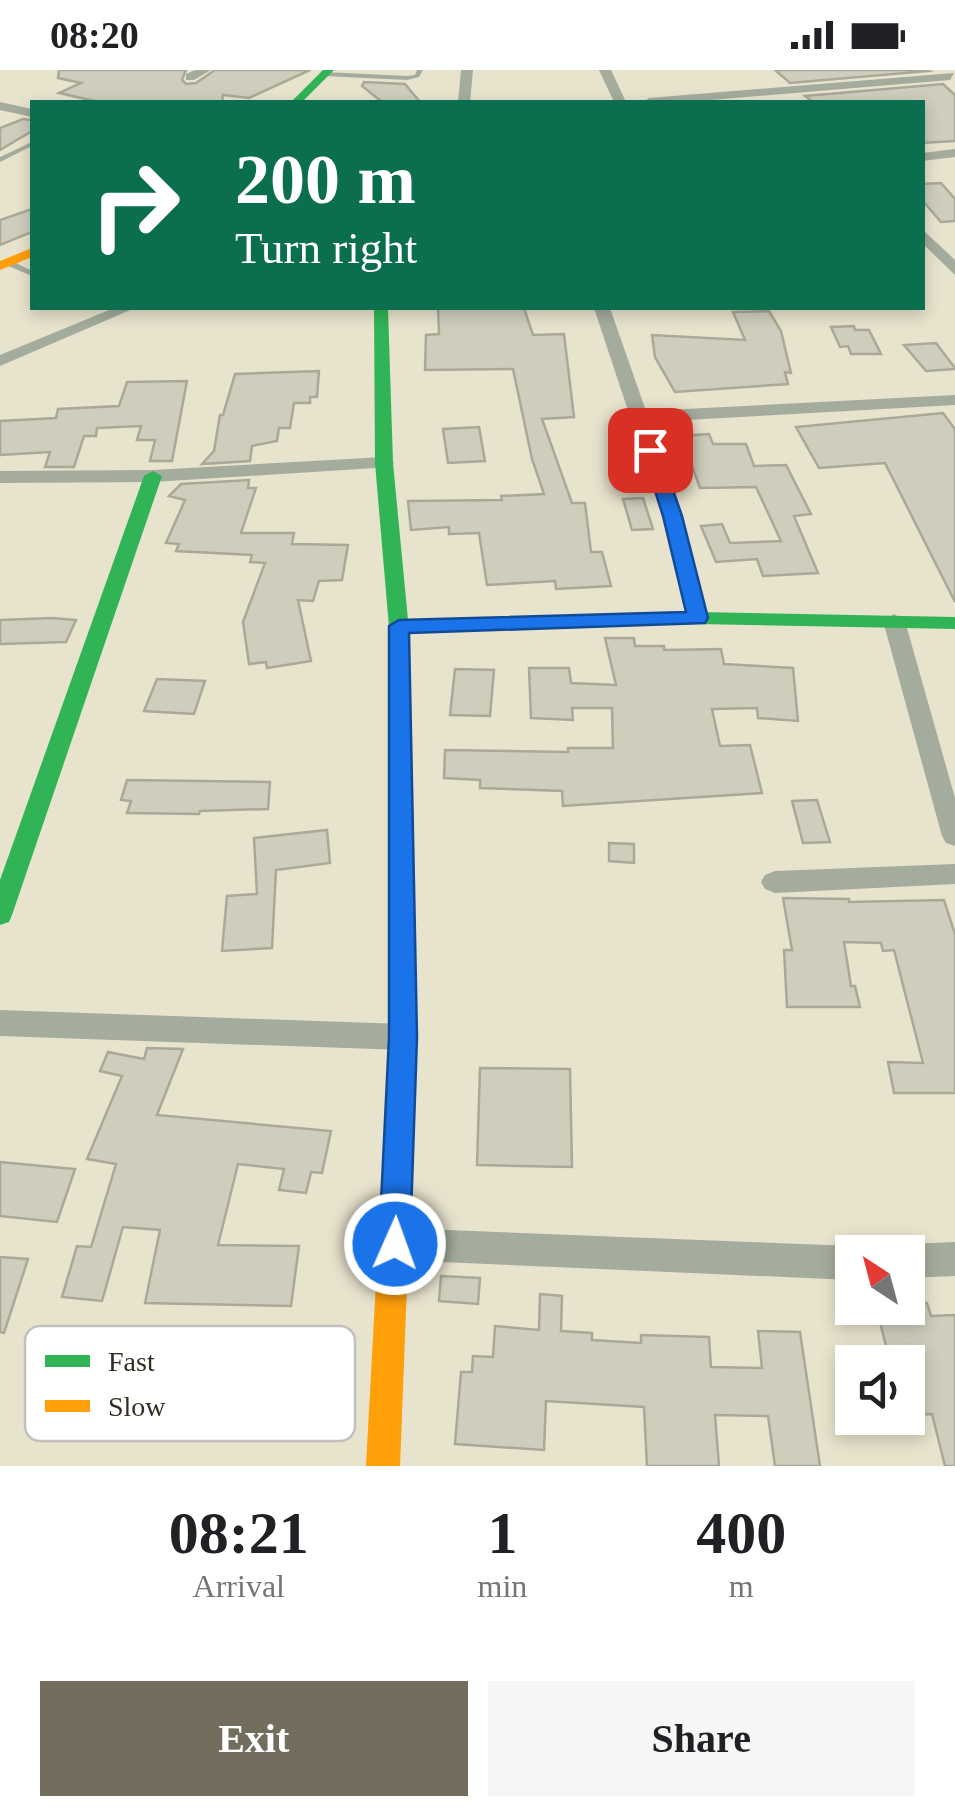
<!DOCTYPE html>
<html lang="en">
<head>
<meta charset="utf-8">
<style>
	:root { --surface:#fff; --page:#f6f6f6; --text:#202124; --muted:#757577; --accent:#726d5d }
	body { margin:0; font-family:Georgia,serif; background:var(--page); color:var(--text); height:100vh; display:flex; flex-direction:column; font-size:38px; white-space:nowrap }
	* { box-sizing:border-box; margin:0 }
	p { font-size:32px; color:var(--muted) }
	.icon { flex:none; width:55px; height:55px; fill:none; stroke:currentColor; stroke-width:2; stroke-linecap:round; stroke-linejoin:round }
	.map { position:relative; height:1396px; overflow:hidden }
	.sheet { display:flex; flex-direction:column; background:var(--surface); flex:1 }
	.sheet>* { flex:none }
	.guide { position:absolute; left:30px; top:30px; width:895px; height:210px; border-radius:0px; box-shadow:0 5px 15px #0003; background:#0b6e4f; color:#fff; overflow:hidden }
	.needle { width:65px; rotate:324deg }
	.buttons { position:absolute; left:835px; top:1165px; display:grid; gap:20px }
	.buttons a { display:grid; place-items:center; width:90px; height:90px; border-radius:0px; background:var(--surface); box-shadow:0 5px 15px #0003; font-size:50px }
	.pin { position:absolute; display:grid; place-items:center; width:85px; height:85px; color:#fff; margin:-42px; border-radius:20px; box-shadow:0 5px 15px #0006 }
	.me { position:absolute; width:110px; margin:-55px; rotate:2deg; stroke-linejoin:round; filter:drop-shadow(0 0 8px #0008) }
	.turn { display:flex; align-items:center; gap:35px; height:210px; padding:0 40px; font-size:45px }
	.turn .icon { width:130px; height:130px; stroke-width:2.5 }
	.turn b { display:block; font-size:70px; line-height:85px }
	.eta { display:flex; justify-content:space-evenly; align-items:center; height:170px; text-align:center }
	.eta b { font-size:60px; font-weight:700; line-height:70px }
	.action { display:flex; gap:20px; margin-top:auto; padding:20px 40px }
	.action a { flex:1; height:115px; border-radius:0px; background:var(--accent); color:#fff; font-size:40px; font-weight:700; line-height:115px; text-align:center }
	.action a+a { background:var(--page); color:var(--text) }
	.status { display:flex; justify-content:space-between; align-items:center; height:70px; padding:0 50px; background:var(--surface); direction:ltr }
	.status svg { height:28px; fill:currentColor }
	.map>svg:first-child { display:block }
	.building { fill:#cfcdbc; stroke:#aaa998; stroke-width:2.5 }
	.lines { fill:none; stroke-linecap:round; stroke-linejoin:round }
	.lane { fill:#a4ac9d; fill-rule:evenodd }
	.street { fill:#a4ac9d; fill-rule:evenodd }
	.fast { fill:#30b455; fill-rule:evenodd }
	.slow { fill:#ff9f0a; fill-rule:evenodd }
	.route { fill:#1a73e8; stroke:#114b97; stroke-width:2.5 }
	.key { fill:#fff; stroke:#c2c0bc; stroke-width:2.5 }
	.key-label { font-size:28px; fill:#332e20 }
</style>
</head>
<body>
<div class="status"><b>08:20</b><svg viewBox="0 0 49 12"><path d="M0 12V9h3v3zM5 12V6h3v6zM10 12V3h3v9zM15 12V0h3v12zM26 1h20v11H26zM47 4h2v5h-2z"/></svg></div>
<div class="map">
<svg width="955" height="1396" viewBox="0 0 955 1396">
	<rect width="100%" height="100%" fill="#e8e3cd"/>
	<g class="building">
		<polygon points="59,0 186,0 182,10 186,14 196,13 215,0 310,0 249,28 223,25 222,32 99,32 59,23 81,13 58,8"/>
		<polygon points="775,0 927,0 929,1 790,13"/>
		<polygon points="364,12 405,14 420,32 382,32 362,16"/>
		<polygon points="943,14 955,25 955,71 922,73 922,32 813,32 805,26"/>
		<polygon points="23,49 32,50 32,61 0,80 0,58"/>
		<polygon points="941,113 955,129 955,151 941,152 922,130 922,114"/>
		<polygon points="32,139 32,162 0,175 0,150"/>
		<polygon points="438,238 524,238 533,265 564,264 574,347 542,349 572,433 585,433 591,482 602,482 611,516 556,519 555,511 487,515 479,463 449,464 449,457 411,460 408,431 502,430 501,426 544,424 532,389 513,299 425,300 426,265 439,264"/>
		<polygon points="769,241 781,261 791,303 785,302 788,314 675,322 655,287 652,265 745,270 733,242"/>
		<polygon points="854,256 855,260 869,260 881,284 851,284 848,276 840,277 831,257"/>
		<polygon points="936,273 955,298 955,299 926,301 904,275"/>
		<polygon points="319,301 317,327 310,327 310,333 294,333 290,358 279,358 277,371 252,376 250,391 202,394 214,381 220,345 223,345 235,304"/>
		<polygon points="187,311 172,391 150,391 155,370 137,370 141,356 97,358 96,366 84,366 74,397 45,397 50,382 0,385 0,351 56,348 58,339 119,336 127,312"/>
		<polygon points="943,343 955,359 955,532 885,393 819,398 796,357"/>
		<polygon points="479,357 485,391 448,393 443,359"/>
		<polygon points="709,364 713,374 746,374 754,396 786,395 811,444 794,446 818,503 763,506 757,489 716,492 701,456 722,454 730,473 781,471 756,417 700,418 681,366"/>
		<polygon points="249,410 248,418 256,418 241,463 294,463 292,474 348,475 342,510 319,511 313,531 298,530 311,591 267,598 266,592 249,594 243,552 265,493 250,492 252,485 176,481 179,474 166,473 185,430 169,426 181,414"/>
		<polygon points="643,428 653,459 632,460 623,429"/>
		<polygon points="0,550 52,548 76,550 66,572 0,574"/>
		<polygon points="605,568 634,568 635,576 664,576 664,580 721,579 724,594 793,598 798,651 758,648 757,638 712,639 720,676 750,675 762,723 563,736 562,721 480,718 480,710 444,708 445,680 568,682 568,678 613,678 612,638 572,638 573,650 531,648 529,598 569,598 571,613 616,615"/>
		<polygon points="455,599 494,600 490,646 450,645"/>
		<polygon points="157,609 205,611 194,644 144,641"/>
		<polygon points="127,710 270,712 268,739 200,741 199,744 127,743 131,731 121,730"/>
		<polygon points="817,730 830,772 803,773 792,731"/>
		<polygon points="327,760 330,793 276,800 272,878 222,881 227,826 257,824 254,768"/>
		<polygon points="609,773 634,774 634,793 609,791"/>
		<polygon points="783,828 849,829 849,832 944,830 955,864 955,1023 894,1023 888,992 923,993 894,880 883,881 881,873 844,872 851,916 855,916 860,937 787,937 784,880 792,880"/>
		<polygon points="147,978 183,979 157,1045 331,1061 322,1103 311,1102 306,1123 279,1120 284,1099 238,1094 218,1175 299,1176 291,1236 145,1233 160,1160 123,1157 102,1231 62,1227 77,1176 91,1177 116,1094 87,1089 122,1006 100,1001 108,982 144,989"/>
		<polygon points="480,998 570,999 572,1097 477,1095"/>
		<polygon points="0,1092 75,1099 57,1152 0,1146"/>
		<polygon points="0,1187 28,1189 4,1263 0,1262"/>
		<polygon points="441,1206 480,1208 478,1234 439,1231"/>
		<polygon points="540,1224 562,1226 561,1261 592,1263 592,1270 641,1273 641,1265 709,1267 711,1297 762,1298 758,1261 800,1262 820,1396 775,1396 768,1346 715,1345 719,1396 647,1396 644,1337 546,1331 544,1380 455,1374 461,1302 472,1302 473,1286 493,1287 495,1256 539,1260"/>
		<polygon points="927,1233 931,1246 955,1245 955,1396 945,1396 932,1344 908,1345 908,1292 890,1292 879,1248 903,1247 901,1238"/>
	</g>
	<g class="lines">
		<g class="lane">
			<polygon points="417,0 423,0 419,7 407,10 324,6 321,4 324,2 407,6 415,5"/>
			<polygon points="32,72 32,76 0,92 0,87"/>
			<polygon points="6,191 12,191 32,201 32,206 6,195"/>
		</g>
		<g class="street">
			<polygon points="195,0 211,0 194,10 186,10 186,4"/>
			<polygon points="461,0 473,0 470,32 458,32"/>
			<polygon points="599,0 611,0 626,32 614,32"/>
			<polygon points="954,3 950,10 687,32 643,32 649,28"/>
			<polygon points="0,32 32,39 32,47 0,40"/>
			<polygon points="955,79 955,87 922,91 922,83"/>
			<polygon points="922,159 955,190 955,205 922,173"/>
			<polygon points="114,238 135,238 0,296 0,285"/>
			<polygon points="594,238 610,238 646,341 955,325 955,335 650,352 683,446 708,548 705,553 689,553 663,446"/>
			<polygon points="384,387 394,393 391,397 153,412 0,413 0,401 153,400"/>
			<polygon points="894,544 905,551 955,728 955,776 946,773 942,766 883,551"/>
			<polygon points="955,794 955,814 775,823 765,819 761,812 765,805 775,801"/>
			<polygon points="0,940 403,954 414,958 418,967 414,976 403,980 0,966"/>
			<polygon points="395,1158 852,1176 865,1182 852,1182 852,1210 395,1190 383,1186 378,1174 383,1162"/>
			<polygon points="955,1172 955,1206 908,1208 908,1182 895,1182 908,1174"/>
		</g>
		<g class="fast">
			<polygon points="323,0 334,0 302,32 291,32"/>
			<polygon points="374,238 388,238 393,393 408,550 697,542 955,547 955,559 697,554 409,563 416,967 410,1138 406,1148 395,1152 384,1148 380,1138 390,967 389,557 375,393"/>
			<polygon points="153,401 162,406 12,845 9,852 0,855 0,810 144,406"/>
		</g>
		<g class="slow">
			<polygon points="32,178 32,187 0,200 0,191"/>
			<polygon points="395,1124 406,1128 410,1138 400,1396 366,1396 380,1138 384,1128"/>
		</g>
	</g>
	<polygon class="route" points="650,375 659,380 682,446 708,548 705,553 409,563 417,967 410,1174 406,1185 395,1189 384,1185 379,1174 389,967 389,556 399,550 686,542 663,446 642,380"/>
	<rect x="25" y="1256" width="330" height="115" rx="15" class="key"/>
	<rect x="45" y="1285" width="45" height="12" fill="#30b455"/>
	<rect x="45" y="1330" width="45" height="12" fill="#ff9f0a"/>
	<g class="key-label">
		<text x="108" y="1301">Fast</text>
		<text x="108" y="1346">Slow</text>
	</g>
</svg>
<div class="buttons">
<a><svg class="needle" viewBox="-14 -14 28 28"><path d="M0-13l5 13h-10z" fill="#e53935"/><path d="M0 13l5-13h-10z" fill="#757577"/></svg></a>
<a><svg class="icon" aria-label="sound" viewBox="0 0 24 24"><path d="M4 9h4l5-4v14l-5-4H4zM17 9q2 3 0 6"/></svg></a>
</div>
<div class="pin" style="left:650px;top:380px;background:#d93025"><svg class="icon" aria-label="arrive" viewBox="0 0 24 24"><path d="M6 21V4h12l-3 4 3 4H6"/></svg></div>
<svg class="me" style="left:395px;top:1174px" viewBox="-20 -20 40 40"><circle r="17" fill="#1a73e8" stroke="#fff" stroke-width="3"/><path d="M0-11L8 9 0 5-8 9z" fill="#fff"/></svg>
<div class="guide">
<div class="turn"><svg class="icon" aria-label="right" viewBox="0 0 24 24"><path d="M7 20v-9h11M14 6l5 5-5 5"/></svg><div><b>200 m</b>Turn right</div></div>
</div>
</div>
<section class="sheet">
<div class="eta">
<div><b>08:21</b><p>Arrival</p></div>
<div><b>1</b><p>min</p></div>
<div><b>400</b><p>m</p></div>
</div>
<div class="action"><a>Exit</a><a>Share</a></div>
</section>
</body>
</html>
